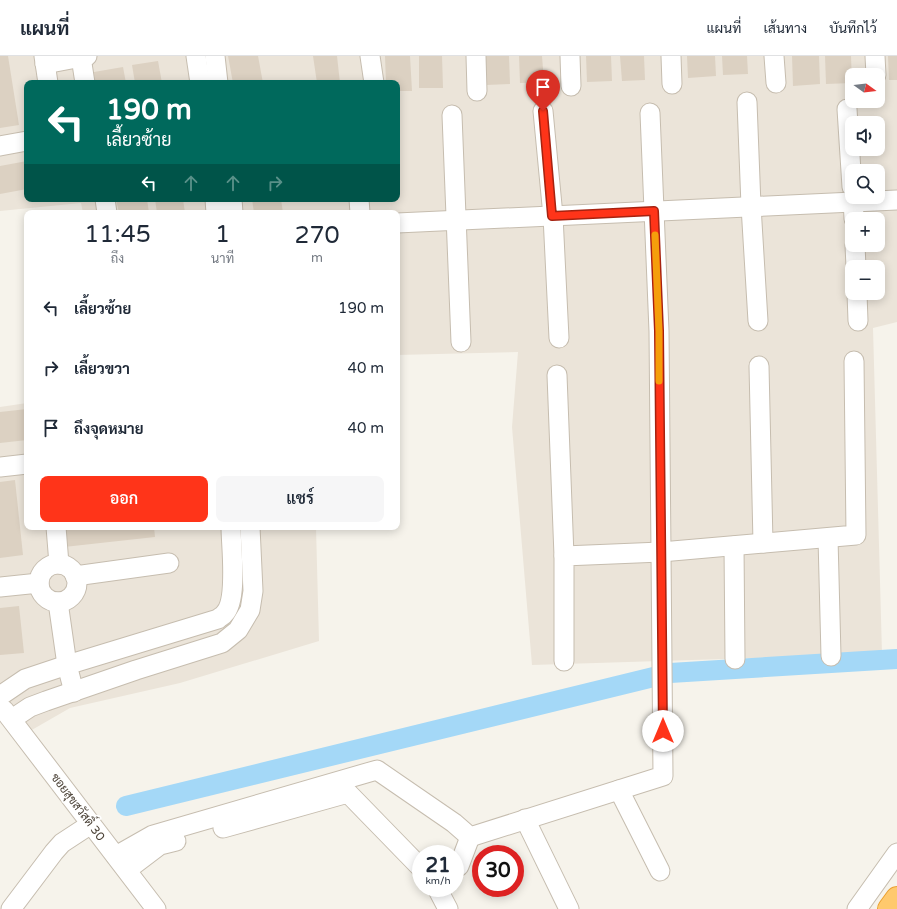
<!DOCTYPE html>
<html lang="th">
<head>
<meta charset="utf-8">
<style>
	:root { --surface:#fff; --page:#f6f6f7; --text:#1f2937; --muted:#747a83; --line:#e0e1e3; --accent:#ff3419 }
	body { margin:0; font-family:"Varela Round",Sarabun,sans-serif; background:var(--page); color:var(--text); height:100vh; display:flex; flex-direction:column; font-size:15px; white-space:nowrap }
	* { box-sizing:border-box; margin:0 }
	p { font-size:13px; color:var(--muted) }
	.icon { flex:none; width:22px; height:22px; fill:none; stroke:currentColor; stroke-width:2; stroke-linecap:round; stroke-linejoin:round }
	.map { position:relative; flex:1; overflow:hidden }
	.details { position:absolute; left:24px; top:154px; width:376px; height:320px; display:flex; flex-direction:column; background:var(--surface); border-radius:8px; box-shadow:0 2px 10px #0003 }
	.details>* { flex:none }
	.guide { position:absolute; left:24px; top:24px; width:376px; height:122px; border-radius:8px; box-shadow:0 2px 10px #0003; background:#00695c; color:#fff; overflow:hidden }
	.needle { width:26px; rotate:105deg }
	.controls { position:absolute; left:845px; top:12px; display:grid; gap:8px }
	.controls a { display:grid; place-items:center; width:40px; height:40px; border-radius:8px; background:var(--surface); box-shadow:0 2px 10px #0003; font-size:20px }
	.speed { position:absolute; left:412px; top:789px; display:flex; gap:8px; font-size:20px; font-weight:700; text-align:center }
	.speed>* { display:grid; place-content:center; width:52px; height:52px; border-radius:50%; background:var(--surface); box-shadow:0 2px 10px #0003; line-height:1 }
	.speed small { font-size:10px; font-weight:400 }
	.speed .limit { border:6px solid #d22; background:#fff; color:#111 }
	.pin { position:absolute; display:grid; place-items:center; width:34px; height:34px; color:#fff; margin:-41px -17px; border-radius:50% 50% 50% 0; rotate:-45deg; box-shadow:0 0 4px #0007 }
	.pin .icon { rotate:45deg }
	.me { position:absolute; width:44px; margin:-22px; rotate:0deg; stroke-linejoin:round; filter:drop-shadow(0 0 3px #0008) }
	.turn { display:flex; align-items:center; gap:14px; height:84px; padding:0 16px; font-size:18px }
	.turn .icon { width:52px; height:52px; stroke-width:2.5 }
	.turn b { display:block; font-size:28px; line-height:34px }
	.lanes { display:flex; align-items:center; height:38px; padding:0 16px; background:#0003; justify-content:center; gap:20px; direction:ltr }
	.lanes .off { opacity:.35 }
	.eta { display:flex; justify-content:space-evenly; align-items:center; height:68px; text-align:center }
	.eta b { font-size:24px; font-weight:600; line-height:28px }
	.action { display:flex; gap:8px; margin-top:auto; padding:8px 16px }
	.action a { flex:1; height:46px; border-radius:8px; background:var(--accent); color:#fff; font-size:16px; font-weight:600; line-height:46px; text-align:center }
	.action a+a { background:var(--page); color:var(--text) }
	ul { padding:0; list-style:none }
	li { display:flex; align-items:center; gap:12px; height:60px; padding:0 16px }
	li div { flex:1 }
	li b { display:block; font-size:15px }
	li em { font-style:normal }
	header { display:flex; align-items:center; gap:24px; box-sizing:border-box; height:56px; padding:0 20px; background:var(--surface); border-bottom:1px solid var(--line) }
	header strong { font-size:19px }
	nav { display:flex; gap:22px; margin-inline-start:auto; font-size:14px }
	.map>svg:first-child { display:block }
	.residential { fill:#ebe4d9; fill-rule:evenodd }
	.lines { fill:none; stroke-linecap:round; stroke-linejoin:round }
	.canal { stroke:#a4d8f7; stroke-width:20 }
	.building { fill:#dcd1c2 }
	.minor-casing { stroke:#c6bdaf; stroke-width:21 }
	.highway-casing { stroke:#eaa031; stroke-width:24 }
	.minor { stroke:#fff; stroke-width:19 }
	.highway { stroke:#ffc96d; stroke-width:22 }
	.route-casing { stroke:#a62210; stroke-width:10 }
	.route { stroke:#ff3419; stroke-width:7 }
	.slow { stroke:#f59e0b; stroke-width:7 }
	.labels { text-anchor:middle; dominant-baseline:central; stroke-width:3.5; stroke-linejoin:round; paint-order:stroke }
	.street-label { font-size:12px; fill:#4c4338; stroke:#fff }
</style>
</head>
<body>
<header>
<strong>แผนที่</strong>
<nav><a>แผนที่</a><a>เส้นทาง</a><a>บันทึกไว้</a></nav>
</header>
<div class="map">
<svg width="897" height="853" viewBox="0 0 897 853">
	<rect width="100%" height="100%" fill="#f6f3eb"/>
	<g class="residential">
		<path d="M0,0H897V266L873,272L882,598L532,609L512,371L518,296L397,299V157H83L81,147L0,155ZM852,19H878V45H852ZM27,27H397V143H27ZM852,67H878V93H852ZM852,115H878V141H852ZM852,163H878V189H852ZM852,211H878V237H852Z"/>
		<polygon points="27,347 27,471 316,471 319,585 180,627 70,652 30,675 0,638 0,351"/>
	</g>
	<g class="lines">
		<polyline class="canal" points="126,750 670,617 897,603"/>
	</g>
	<g class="building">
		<polygon points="0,0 8,0 19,69 0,72"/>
		<polygon points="228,0 258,0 263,27 233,27"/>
		<polygon points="313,0 337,0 340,27 317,27"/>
		<polygon points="385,0 410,0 412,35 397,35 397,27 386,27"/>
		<polygon points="419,0 442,0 443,32 419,32"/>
		<polygon points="484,0 509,0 510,28 486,29"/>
		<polygon points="519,0 542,0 544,26 520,27"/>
		<polygon points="586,0 611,0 612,25 587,26"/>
		<polygon points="620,0 644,0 645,24 622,25"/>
		<polygon points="687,0 715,0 716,20 688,22"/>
		<polygon points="722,0 747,0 748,18 723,19"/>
		<polygon points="792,0 819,0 820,28 793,30"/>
		<polygon points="825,0 851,0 852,27 826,28"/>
		<polygon points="888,0 897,0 897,24 889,24"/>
		<polygon points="158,5 162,27 135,27 132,9"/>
		<polygon points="123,11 126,27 95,27 94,16"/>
		<polygon points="27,105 27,133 0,138 0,110"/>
		<polygon points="116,143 147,143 149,157 119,157"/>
		<polygon points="155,143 183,143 185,157 157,157"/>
		<polygon points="252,143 281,143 283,157 254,157"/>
		<polygon points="27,353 27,384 0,387 0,356"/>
		<polygon points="15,424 23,499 0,502 0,426"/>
		<polygon points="62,471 154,471 155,481 64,491"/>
		<polygon points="19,550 24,597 0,599 0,552"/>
	</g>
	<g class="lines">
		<g class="minor-casing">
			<g id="minor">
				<polyline points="44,0 48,27"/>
				<polyline points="196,0 200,27"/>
				<polyline points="215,0 218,27"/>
				<polyline points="370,0 374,27"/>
				<polyline points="476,0 477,35"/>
				<polyline points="570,0 571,30"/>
				<polyline points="671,0 672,28"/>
				<polyline points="774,0 776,27"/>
				<polyline points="875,0 876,19"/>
				<polyline points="81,1 85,27"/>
				<polyline points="45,8 87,0"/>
				<polyline points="747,46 751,150 758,265"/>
				<polyline points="847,53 852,131"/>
				<polyline points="543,55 553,160 559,282"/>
				<polyline points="452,59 461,286"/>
				<polyline points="0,90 27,85"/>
				<polyline points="853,141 854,163"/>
				<polyline points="105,143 107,157"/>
				<polyline points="215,143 216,157"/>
				<polyline points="232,143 233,157"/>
				<polyline points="359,143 360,157"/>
				<polyline points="397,167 897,144"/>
				<polyline points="855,189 856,211"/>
				<polyline points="857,237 858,265"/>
				<polyline points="759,310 763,487"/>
				<polyline points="557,319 564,500"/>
				<polyline points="0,411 27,408"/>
				<polyline points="56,471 59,508"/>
				<polyline points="828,482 831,600"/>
				<polyline points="734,490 735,603"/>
				<circle cx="58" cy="527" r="19"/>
				<polyline points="75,520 169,507"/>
				<polyline points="0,531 39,527"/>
				<polyline points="58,546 67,609 74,636"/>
				<polyline points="564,605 564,500 661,496 856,479 854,305"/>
				<path d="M0,640L25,623L67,609L218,563C220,561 223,560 225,557C238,543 231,491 231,471"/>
				<polyline points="4,654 156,853"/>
				<polyline points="12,663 30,651 46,645 136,614 222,587 238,574 250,554 253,535 250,471"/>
				<polyline points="619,734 660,815"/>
				<polyline points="525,763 569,853"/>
				<polyline points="223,772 348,737 421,812"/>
				<polyline points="116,800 153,779 377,714 454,767 470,781 663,720 659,275 650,57"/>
				<polyline points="455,813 459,810 470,781"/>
				<polyline points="127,814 160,789 176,785"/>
				<polyline points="437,832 448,853"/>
				<polyline points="11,853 54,796 62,787 91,768"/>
				<polyline points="857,853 897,797"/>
			</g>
		</g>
		<g class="highway-casing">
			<polyline id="highway" points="889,853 897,842"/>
		</g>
		<use href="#minor" class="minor"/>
		<use href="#highway" class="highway"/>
	</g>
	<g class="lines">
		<g class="route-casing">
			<polyline id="route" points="543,55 552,160 654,155 659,275 663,675"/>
		</g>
		<use href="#route" class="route"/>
		<polyline class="slow" points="655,179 659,275 659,325"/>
	</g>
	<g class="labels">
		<g class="street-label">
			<text transform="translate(78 751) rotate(53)">ซอยสุขสวัสดิ์ 30</text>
		</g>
	</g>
</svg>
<div class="controls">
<a><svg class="needle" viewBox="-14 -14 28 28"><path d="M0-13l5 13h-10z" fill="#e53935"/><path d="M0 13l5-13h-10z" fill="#747a83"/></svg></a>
<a><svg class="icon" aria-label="sound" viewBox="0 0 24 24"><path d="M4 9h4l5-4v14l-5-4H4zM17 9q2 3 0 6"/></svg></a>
<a><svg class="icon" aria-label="search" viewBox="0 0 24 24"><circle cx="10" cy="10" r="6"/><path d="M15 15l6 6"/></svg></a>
<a>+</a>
<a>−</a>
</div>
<div class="speed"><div>21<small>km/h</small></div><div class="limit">30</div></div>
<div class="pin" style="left:543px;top:55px;background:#d93025"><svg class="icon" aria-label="arrive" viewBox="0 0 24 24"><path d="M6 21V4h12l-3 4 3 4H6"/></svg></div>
<svg class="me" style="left:663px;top:675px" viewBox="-20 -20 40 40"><circle r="19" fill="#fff"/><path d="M0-13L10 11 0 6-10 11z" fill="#ff3419"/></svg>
<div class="guide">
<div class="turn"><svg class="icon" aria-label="left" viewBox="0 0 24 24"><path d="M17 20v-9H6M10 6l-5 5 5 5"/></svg><div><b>190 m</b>เลี้ยวซ้าย</div></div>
<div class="lanes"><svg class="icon" aria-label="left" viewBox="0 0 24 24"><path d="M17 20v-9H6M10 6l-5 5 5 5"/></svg><svg class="icon off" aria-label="ahead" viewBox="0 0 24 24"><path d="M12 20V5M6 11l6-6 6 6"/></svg><svg class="icon off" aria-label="ahead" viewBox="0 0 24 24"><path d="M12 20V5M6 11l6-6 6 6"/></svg><svg class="icon off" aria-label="right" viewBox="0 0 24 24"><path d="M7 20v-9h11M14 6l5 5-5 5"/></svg></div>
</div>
<section class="details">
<div class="eta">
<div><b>11:45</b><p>ถึง</p></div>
<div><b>1</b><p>นาที</p></div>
<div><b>270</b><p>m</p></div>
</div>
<ul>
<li><svg class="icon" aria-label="left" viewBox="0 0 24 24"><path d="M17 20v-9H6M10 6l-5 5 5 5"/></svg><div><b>เลี้ยวซ้าย</b></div><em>190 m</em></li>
<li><svg class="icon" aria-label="right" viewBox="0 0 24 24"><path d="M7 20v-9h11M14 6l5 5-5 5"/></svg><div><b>เลี้ยวขวา</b></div><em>40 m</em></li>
<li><svg class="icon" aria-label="arrive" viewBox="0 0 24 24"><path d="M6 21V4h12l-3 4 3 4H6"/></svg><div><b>ถึงจุดหมาย</b></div><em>40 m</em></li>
</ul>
<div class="action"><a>ออก</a><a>แชร์</a></div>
</section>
</div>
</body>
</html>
